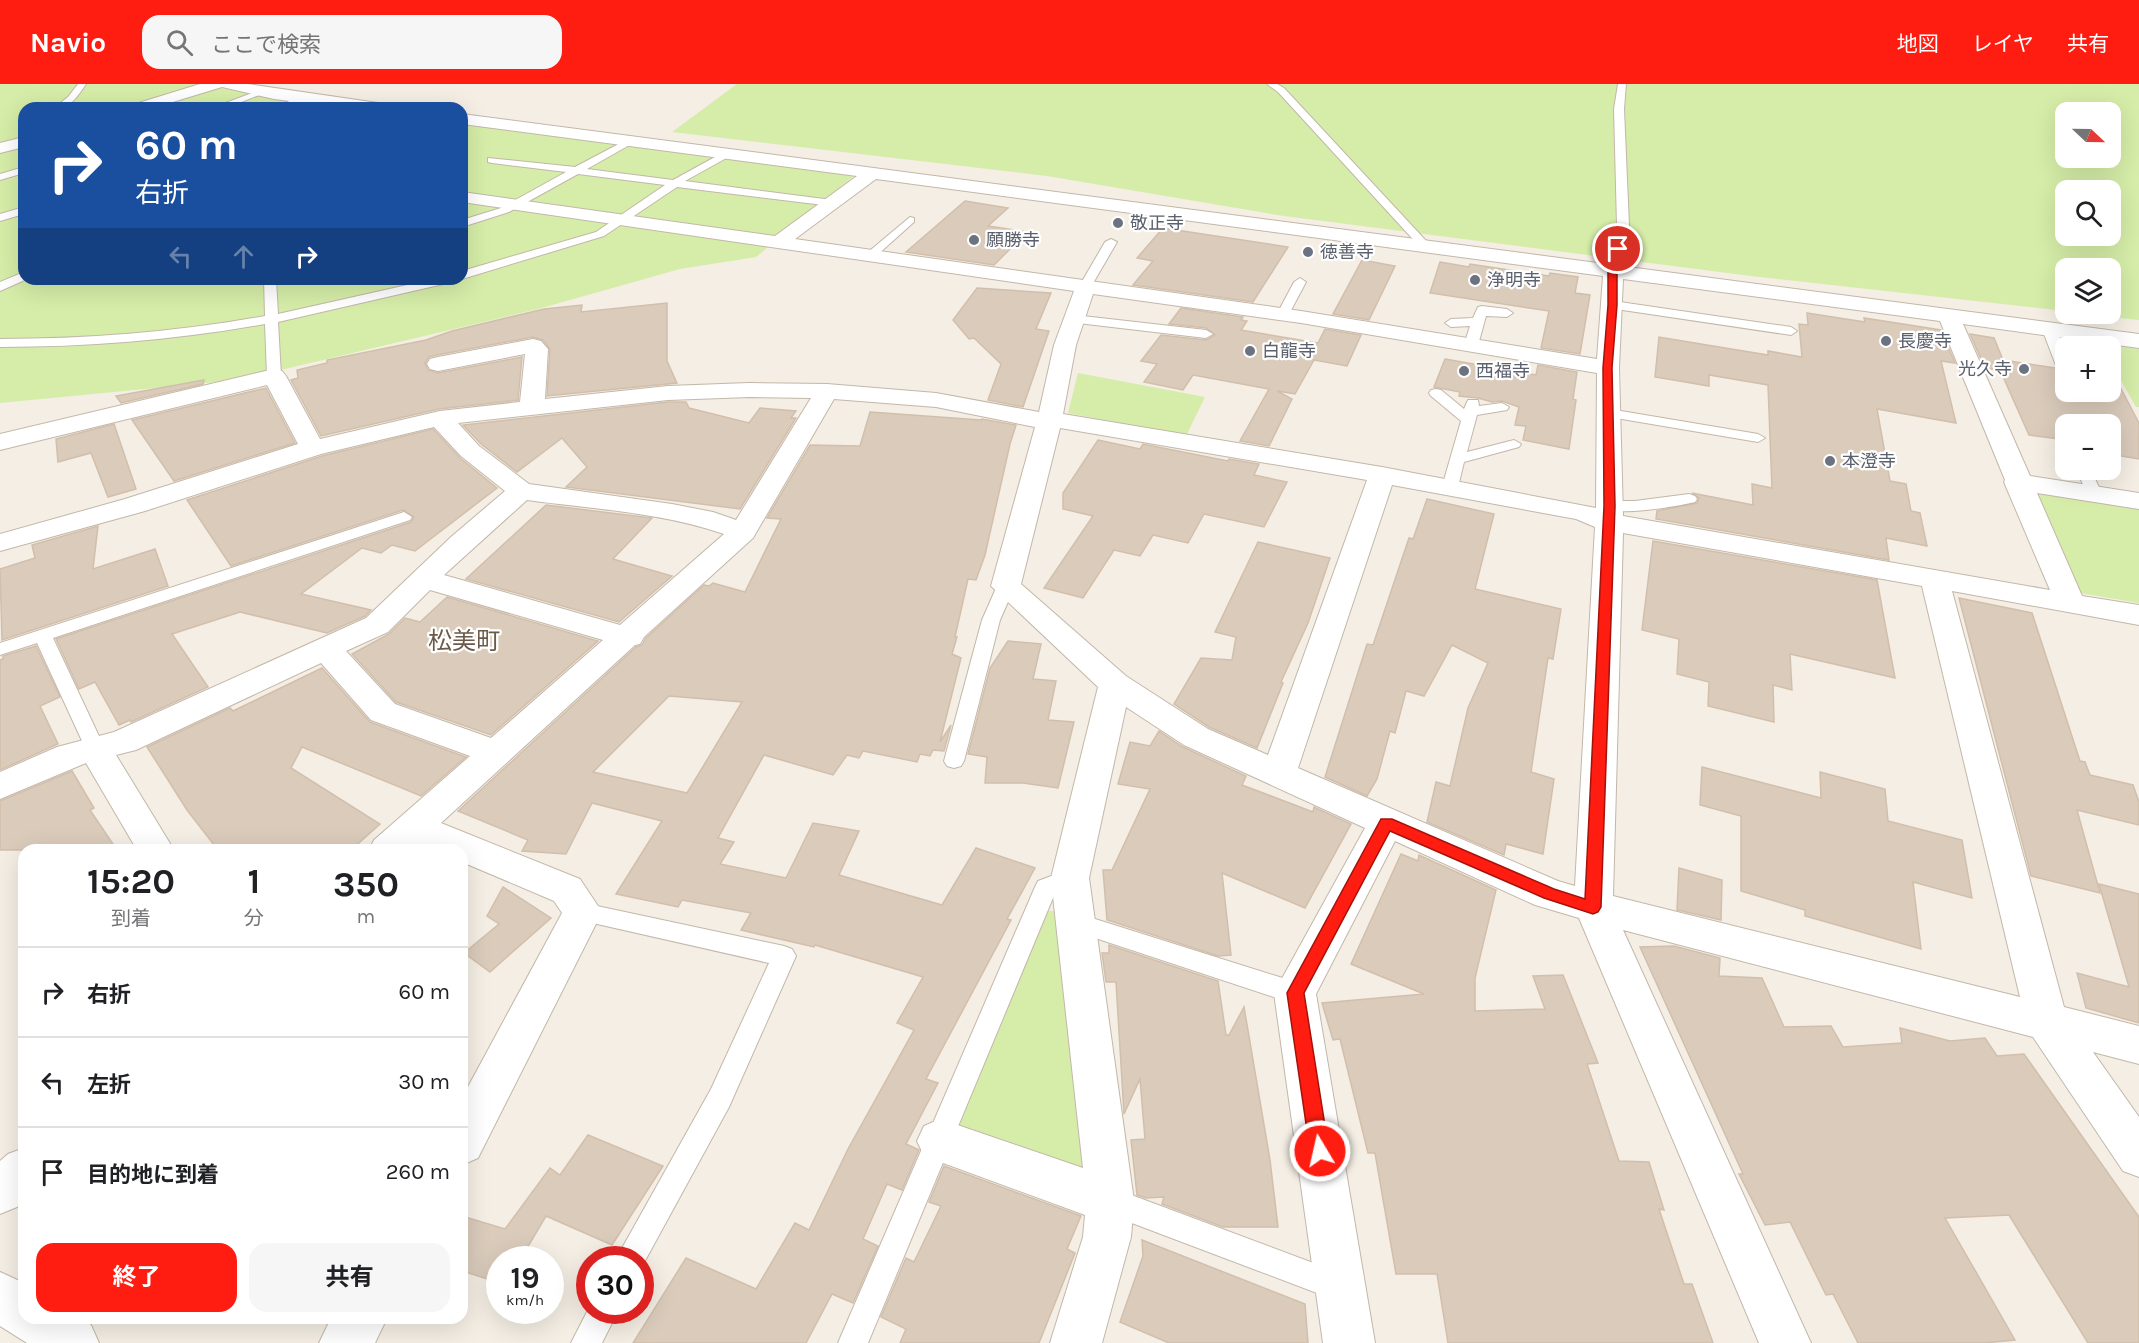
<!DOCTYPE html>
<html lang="ja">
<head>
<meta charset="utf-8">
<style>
	:root { --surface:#fff; --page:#f6f6f6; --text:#202124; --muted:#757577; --line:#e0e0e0; --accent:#ff1c10 }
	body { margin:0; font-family:Karla,"Noto Sans JP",sans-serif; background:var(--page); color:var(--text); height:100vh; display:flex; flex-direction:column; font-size:22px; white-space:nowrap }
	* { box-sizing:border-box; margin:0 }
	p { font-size:20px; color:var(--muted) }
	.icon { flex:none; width:33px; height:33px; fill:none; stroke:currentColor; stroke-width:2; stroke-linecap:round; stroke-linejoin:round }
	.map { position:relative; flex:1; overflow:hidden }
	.drawer { position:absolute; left:18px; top:760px; width:450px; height:480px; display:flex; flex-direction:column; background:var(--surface); border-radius:18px; box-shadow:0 6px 24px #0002 }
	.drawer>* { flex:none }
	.top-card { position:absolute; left:18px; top:18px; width:450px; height:183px; border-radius:18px; box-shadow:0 6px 24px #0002; background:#1a4fa0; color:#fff; overflow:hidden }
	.needle { width:39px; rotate:112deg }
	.fabs { position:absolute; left:2055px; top:18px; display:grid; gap:12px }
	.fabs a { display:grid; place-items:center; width:66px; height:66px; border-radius:12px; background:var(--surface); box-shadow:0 6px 24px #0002; font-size:30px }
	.speed { position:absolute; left:486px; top:1162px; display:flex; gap:12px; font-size:30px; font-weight:700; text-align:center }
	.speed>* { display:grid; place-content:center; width:78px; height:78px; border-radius:50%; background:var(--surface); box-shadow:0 6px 24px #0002; line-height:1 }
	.speed small { font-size:15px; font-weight:400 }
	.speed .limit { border:9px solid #d22; background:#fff; color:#111 }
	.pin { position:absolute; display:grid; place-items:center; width:51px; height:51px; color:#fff; margin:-26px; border:3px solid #fff; border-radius:50%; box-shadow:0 2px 6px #0007 }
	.me { position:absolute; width:66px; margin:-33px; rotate:351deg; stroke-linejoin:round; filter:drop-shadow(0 0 4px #0008) }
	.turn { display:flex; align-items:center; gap:21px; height:126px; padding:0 18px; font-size:27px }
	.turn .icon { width:78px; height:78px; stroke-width:2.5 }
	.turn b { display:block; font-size:42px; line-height:51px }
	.lanes { display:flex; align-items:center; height:57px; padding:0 18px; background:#0003; justify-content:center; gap:30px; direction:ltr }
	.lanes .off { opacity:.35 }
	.eta { display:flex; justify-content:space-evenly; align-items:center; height:102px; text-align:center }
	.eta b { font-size:36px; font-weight:700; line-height:42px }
	.button { display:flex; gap:12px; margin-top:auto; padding:12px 18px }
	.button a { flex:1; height:69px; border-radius:18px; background:var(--accent); color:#fff; font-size:24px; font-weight:700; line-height:69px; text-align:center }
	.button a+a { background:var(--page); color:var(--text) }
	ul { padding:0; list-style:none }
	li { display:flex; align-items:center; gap:18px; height:90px; padding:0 18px; border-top:2px solid var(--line) }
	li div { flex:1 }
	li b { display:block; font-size:22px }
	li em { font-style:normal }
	header { display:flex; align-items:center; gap:36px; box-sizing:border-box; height:84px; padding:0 30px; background:var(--accent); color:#fff }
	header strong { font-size:28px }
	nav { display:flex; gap:33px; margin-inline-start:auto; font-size:21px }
	.search { width:420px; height:54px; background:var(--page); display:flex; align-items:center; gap:15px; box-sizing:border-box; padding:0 21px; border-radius:18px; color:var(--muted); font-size:22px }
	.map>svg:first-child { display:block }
	.green { fill:#d5eda8; fill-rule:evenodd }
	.building { fill:#dacbbb; stroke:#d2bfab; stroke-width:1.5; fill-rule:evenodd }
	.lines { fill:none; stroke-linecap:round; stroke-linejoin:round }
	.service-casing { stroke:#c3b7a9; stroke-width:2 }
	.minor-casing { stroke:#c3b7a9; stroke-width:2 }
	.service { fill:#fff; fill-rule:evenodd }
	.minor { fill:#fff; fill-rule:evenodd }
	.route { fill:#ff1c10; stroke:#a6120a; stroke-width:1.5 }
	.worship-dot { fill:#6b7280; stroke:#fff; stroke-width:2 }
	.labels { text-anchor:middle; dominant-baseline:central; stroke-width:4.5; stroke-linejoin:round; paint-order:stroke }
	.far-worship-label { font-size:18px; fill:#5b616d; stroke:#fff; text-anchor:start }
	.neighbourhood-label { font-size:24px; fill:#6b5a49; stroke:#fff }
</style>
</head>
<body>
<header>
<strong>Navio</strong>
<div class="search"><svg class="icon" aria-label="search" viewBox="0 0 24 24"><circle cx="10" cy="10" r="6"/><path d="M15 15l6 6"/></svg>ここで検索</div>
<nav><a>地図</a><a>レイヤ</a><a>共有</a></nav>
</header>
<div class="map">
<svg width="2139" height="1259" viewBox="0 0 2139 1259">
	<rect width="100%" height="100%" fill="#f4eee4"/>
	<g class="green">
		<polygon points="0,0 192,0 357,24 24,24 24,195 462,195 462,39 860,87 756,173 680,185 538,225 238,296 0,319"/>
		<path d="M737,0H2139V236L2085,230H2110V184H2066L2065,227L1751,192L1284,132L1047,92L672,48ZM2066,28H2110V74H2066ZM2066,106H2110V152H2066Z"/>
		<polygon points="2099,259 2139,265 2139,323 2136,323 2111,279 2110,262 2101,262"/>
		<polygon points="1078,289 1205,313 1186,352 1068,329"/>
		<polygon points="2035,407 2139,424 2139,519 2080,509"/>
		<polygon points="1046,827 1059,827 1092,1099 956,1049"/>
	</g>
	<g class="building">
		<polygon points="965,117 1008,124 988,142 1027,148 994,181 906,168"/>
		<polygon points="1163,144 1288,163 1253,218 1133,201 1153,177 1137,174"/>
		<polygon points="1362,176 1395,182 1369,236 1333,230"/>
		<polygon points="1440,178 1469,183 1470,180 1549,192 1550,189 1578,193 1575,209 1590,211 1580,270 1541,264 1549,227 1430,209"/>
		<polygon points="977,204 1051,209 1036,245 1049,247 1023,323 988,316 1001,280 974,254 969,255 953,236"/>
		<polygon points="667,219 667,277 677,299 547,312 550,265 543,256 533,253 437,271 429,273 425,279 428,286 438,289 522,273 518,316 439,325 321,352 291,296 298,294 297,286 327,279 327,276 426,256 452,247 544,225 582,221 581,228"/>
		<polygon points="1181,224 1243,233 1241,236 1247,237 1241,246 1318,259 1325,245 1361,251 1347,282 1314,276 1295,310 1277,307 1292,315 1269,362 1240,357 1269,305 1193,291 1183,306 1144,298 1157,280 1141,277 1161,251 1206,256 1215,251 1206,244 1169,240"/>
		<polygon points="1807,229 1865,238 1864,234 1941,246 1955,279 1941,277 1956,339 1877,325 1890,397 1906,400 1911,427 1920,429 1927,462 1886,454 1889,476 1656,435 1657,427 1697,419 1699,414 1692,409 1753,421 1752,400 1772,404 1768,301 1709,291 1709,302 1655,293 1659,253 1768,271 1768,267 1802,273 1799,240 1808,241"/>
		<polygon points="1970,250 1994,254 2003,276 2055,284 2059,289 2066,290 2066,308 2110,308 2110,298 2118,299 2139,339 2139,375 2110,370 2110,340 2066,340 2066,356 2029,351 2000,286 1985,284"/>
		<polygon points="1445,275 1536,291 1538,281 1577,288 1573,315 1576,316 1569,365 1523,356 1526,342 1515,341 1519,323 1502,317 1492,318 1478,314 1459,312 1460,308 1434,303"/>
		<polygon points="204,296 203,300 121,319 116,312"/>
		<polygon points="266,304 295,359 174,397 132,336"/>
		<polygon points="668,318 686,318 689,324 749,339 760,324 796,327 791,334 796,334 740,425 566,403 587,383 562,354 517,388 481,360 463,341"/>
		<path d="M870,328L981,336L982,335L1016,341L1010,360L985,471L976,496L968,495L955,553H957L952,570L961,574L940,658L951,641L944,667L933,666L930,672L920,670L917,678L863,667L859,674L847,671L833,691L764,671L718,754L734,758L720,780L786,794L813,739L859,747L839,791L942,821L976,764L1035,784L1007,835L1011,836L926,995L938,999L906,1060L919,1066L902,1106L887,1100L863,1155L878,1162L853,1219L832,1210L806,1259H633L686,1174L756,1205L795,1139L809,1146L848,1065L914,946L897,939L923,893L815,861L814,863L741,846L751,829L682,816L678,823L616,810L662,737L592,719L566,770L522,767L528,756L458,727L636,563L642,561L646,554L704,501L709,502L713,499L745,508L781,435L767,434L810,361L860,362ZM669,612L742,618L687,709L593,688Z"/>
		<polygon points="114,340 136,405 108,413 91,369 58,378 56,355"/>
		<polygon points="433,345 460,374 497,404 415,467 392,461 381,469 362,464 301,510 371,526 365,532 327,549 240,528 172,550 208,603 131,638 130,636 119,641 95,598 79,605 56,555 411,438 414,433 403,426 231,482 187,416 322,372"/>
		<polygon points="1098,356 1140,365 1143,360 1228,377 1229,375 1259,380 1254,391 1287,398 1264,443 1204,430 1188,459 1153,451 1140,472 1114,466 1083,514 1044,504 1093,432 1063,425 1063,409"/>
		<polygon points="1427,415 1494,430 1475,505 1561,525 1553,575 1548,574 1531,688 1554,695 1543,770 1506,760 1504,771 1427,738 1436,698 1450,702 1468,624 1488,579 1452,561 1424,612 1406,607 1395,649 1390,647 1377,695 1367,712 1325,693 1367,560 1373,561 1409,454 1413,455"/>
		<polygon points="546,421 652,434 613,475 672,492 619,538 466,495"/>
		<polygon points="98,442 93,485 155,465 168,502 2,556 0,485 35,474 32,461"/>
		<polygon points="1653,457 1877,496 1895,594 1790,570 1792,606 1773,601 1774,638 1708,622 1709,598 1677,590 1679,555 1642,546"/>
		<polygon points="1258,458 1330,474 1308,539 1281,598 1283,599 1257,664 1209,643 1174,620 1201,574 1232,576 1236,553 1215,548"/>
		<polygon points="447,513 598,557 491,651 396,618 352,570 389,550 405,534 420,538"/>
		<polygon points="1959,514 2032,529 2080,677 2085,678 2090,691 2133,701 2139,718 2139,741 2077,726 2100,809 2031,792"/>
		<polygon points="1008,557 1041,560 1033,595 1056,597 1048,636 1074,638 1058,704 1023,699 985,699 987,673 968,670 990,584"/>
		<polygon points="36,562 60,613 40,622 58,660 0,686 0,576 3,575 3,572"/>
		<polygon points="322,584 370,638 466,673 421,712 302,663 291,684 380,740 351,766 218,766 187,726 147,663 230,624 233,627"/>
		<polygon points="1159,647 1183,663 1246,692 1242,701 1313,728 1314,723 1351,740 1305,824 1222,789 1231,871 1218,872 1107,836 1103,786 1112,786 1150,705 1118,700 1130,658 1150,662"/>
		<polygon points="1702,683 1821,714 1820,688 1885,705 1888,737 1962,756 1972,814 1913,798 1921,865 1805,832 1805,826 1741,807 1741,732 1700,721"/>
		<polygon points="72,687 94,724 90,726 117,766 0,766 0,717"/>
		<polygon points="1401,770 1418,777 1419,771 1496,806 1475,894 1475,927 1545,925 1533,892 1563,891 1598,979 1587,980 1619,1077 1649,1078 1664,1126 1659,1125 1684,1200 1692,1200 1713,1259 1448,1259 1437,1190 1396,1190 1375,1069 1368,1069 1340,955 1333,956 1322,919 1424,910 1351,880"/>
		<polygon points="1679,784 1722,796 1721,836 1677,826"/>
		<polygon points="2099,800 2139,810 2139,939 2086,924 2077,889 2129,903"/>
		<polygon points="503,803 551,834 490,888 464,869 499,840 487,832"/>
		<polygon points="1109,861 1218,897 1226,951 1229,951 1244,923 1270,1076 1278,1143 1223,1143 1162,1120 1164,1113 1146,1114 1137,1111 1131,1056 1145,1055 1140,995 1124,1030 1116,898 1106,898 1102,869 1109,869"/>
		<polygon points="1674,862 1720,874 1719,892 1762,894 1784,943 1831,942 1843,963 1902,959 1900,944 1950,957 1985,954 1997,972 2024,970 2139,1133 2139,1259 2088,1259 2009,1131 1945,1134 2015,1256 1984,1259 1858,1259 1833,1210 1826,1211 1790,1138 1765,1141 1739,1090 1743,1090 1640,863"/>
		<polygon points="588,1051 663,1082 612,1161 546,1132 520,1176 500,1176 500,1199 462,1187 462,1132 505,1145 550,1084 560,1091"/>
		<polygon points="944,1082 1081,1132 1067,1165 1075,1169 1039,1259 900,1259 906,1245 881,1233 906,1174 914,1178 941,1122 929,1118"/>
		<polygon points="1142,1156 1305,1220 1308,1259 1169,1259 1120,1238 1143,1172"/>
	</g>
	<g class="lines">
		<g class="service-casing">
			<g id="service">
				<path d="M78,0H86C77,13 71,24 54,24L68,13Z"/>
				<polygon points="1267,0 1277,0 1284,4 1429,160 1429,164 1421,164 1278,8"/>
				<polygon points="1618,0 1626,0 1624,25 1629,142 1619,188 1613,192 1607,188 1617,142 1614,25"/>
				<polygon points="260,6 267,8 226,24 212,24"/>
				<polygon points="300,12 307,14 287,24 274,24"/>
				<polygon points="630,54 635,57 633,59 587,85 673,96 726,67 731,70 730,72 685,97 832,116 837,119 832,122 677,103 604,152 462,195 462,187 596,148 665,101 578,90 509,128 462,143 462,136 501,124 566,88 492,79 488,78 488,74 575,83"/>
				<polygon points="24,83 24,89 0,96 0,90"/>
				<polygon points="24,123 24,130 0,137 0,130"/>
				<polygon points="910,133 914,134 914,138 875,173 867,173 867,169"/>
				<polygon points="1111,155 1117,158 1092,201 1090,204 1082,204 1080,201 1105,158"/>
				<polygon points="24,188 24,195 27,195 0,207 0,198"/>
				<polygon points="1300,194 1306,198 1289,230 1287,233 1279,233 1277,230 1294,198"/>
				<path d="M264,195H276L278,230L434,195H454L452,198L278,238L281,292L274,296L267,292L265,240C177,256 90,263 0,263V255C90,255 177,248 265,232Z"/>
				<polygon points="1613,217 1791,243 1797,247 1791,251 1609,224 1607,221 1609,218"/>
				<polygon points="1482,222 1507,225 1513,229 1507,233 1486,232 1478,261 1471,265 1466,264 1464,261 1470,242 1451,243 1445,239 1451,235 1473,234 1478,223"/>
				<polygon points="1074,231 1206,246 1213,250 1206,254 1069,238 1068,235"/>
				<path d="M2048,241C2063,246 2066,274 2066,288L2059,287L2057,284L2042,245Z"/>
				<polygon points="1436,305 1441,306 1464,325 1468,316 1478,316 1479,322 1502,319 1509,323 1507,326 1477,331 1467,368 1514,356 1521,360 1519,363 1464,378 1458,403 1450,408 1442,403 1461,337 1431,312 1429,309 1431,306"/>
				<polygon points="1609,325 1758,350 1765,354 1758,358 1604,332 1602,329 1604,326"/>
				<polygon points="2077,386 2091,386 2102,410 2100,413 2088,413"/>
				<path d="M1689,410L1695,412L1697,415L1695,418C1679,422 1612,434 1602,422L1610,417H1635Z"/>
				<polygon points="404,428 412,433 410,436 53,554 105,665 102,670 95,672 88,670 37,559 0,571 0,559"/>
				<polygon points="1006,497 1012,498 1015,502 1000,536 964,677 961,682 954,684 947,682 944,677 982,536 997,502 1000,498"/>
				<polygon points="1070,785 1078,788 1081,794 1078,800 1055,809 868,1259 838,1259 1035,803 1038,797"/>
				<polygon points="583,819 784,862 792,865 796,872 729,1023 640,1186 640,1176 617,1176 621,1166 711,1005 769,879 575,835 572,828 575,821"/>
				<polygon points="1076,829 1295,898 1304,902 1307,909 1304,916 1295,920 1068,845 1064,838 1068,831"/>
				<polygon points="1110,1103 1348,1192 1353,1202 1348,1212 1338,1217 1100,1127 1096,1117 1100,1107"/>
				<polygon points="590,1222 590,1227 618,1227 602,1259 571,1259"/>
			</g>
		</g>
		<g class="minor-casing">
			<g id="minor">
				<polygon points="200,0 248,0 378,19 386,24 344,24 274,15 222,3 153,24 129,24 132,21"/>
				<path d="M462,30L2139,250V264L1963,240L2030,392L2139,409V425L2037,409L2082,512L2139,521V541L1952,507L2064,923L2139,942V980L2093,968L2139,1033V1093L2123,1087L2033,953L1623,846L1811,1259H1759L1579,834L1535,821L1395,757L1316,910L1375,1259H1323L1274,909L1365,744L1184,661L1126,623L1089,794L1134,1117L1131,1153L1102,1259H1050L1083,1153L1085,1131L924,1072L917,1057L924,1042L940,1035L1083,1084L1051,794L1098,603L991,502L1035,343L936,323L834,315L753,454L644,553L640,560L635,561L441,739L580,795L602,828L478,1074L462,1081V1014L562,829L554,817L462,778V766H434L418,760L411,766H369L374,756L470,672L371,636L321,579L136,666L116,671L174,766H137L86,679L0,715V688L57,663L114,648L366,534L451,453L505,407L461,372L434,343L321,370L145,427L0,467V450L125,415L298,360L267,301L0,366V350L274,285L282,287L286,292L320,355L440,327L520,318L525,270L438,287L430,285L427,280L430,275L438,273L533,255L541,257L548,265L545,315L668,302L749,299L827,300L936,309L1039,328L1054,261L1074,207L462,118V108L775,152L857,92L462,40ZM876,95L1603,192L1597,275L1301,227L795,155ZM1623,195L1940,237L2005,396L2004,398L2050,506L1623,432L1619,284ZM1093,210L1301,239L1597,289L1596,424L1382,383L1063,330L1076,261ZM749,313L811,314L736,436L713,428L672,420L529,400L479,362L458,339L668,316ZM1060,344L1367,396L1268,671L1208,645L1126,592L1021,500ZM1392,401L1576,435L1595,443L1575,802L1558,797L1298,684ZM527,416C592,425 661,428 724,450L620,541L444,491ZM1623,449L1922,502L2020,913L1613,812ZM430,506L603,556L491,654L395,620L346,567L388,548Z"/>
				<polygon points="24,53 24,63 0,69 0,59"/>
				<polygon points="24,1064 24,1117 17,1123 0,1130 0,1077 8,1070"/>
				<polygon points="0,1188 24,1199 24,1234 81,1234 91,1241 99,1259 27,1259 0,1242"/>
				<polygon points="331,1234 387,1234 375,1259 319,1259"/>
			</g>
		</g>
		<use href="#service" class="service"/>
		<use href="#minor" class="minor"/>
	</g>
	<polygon class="route" points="1615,163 1622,165 1617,188 1617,221 1612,284 1615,422 1601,823 1598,828 1593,830 1544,814 1390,747 1304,909 1329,1067 1327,1074 1320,1076 1313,1074 1310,1067 1287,909 1381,735 1392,735 1554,805 1585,815 1604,422 1603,284 1608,221 1608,188"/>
	<g class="worship-dot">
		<circle cx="1118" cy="139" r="6"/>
		<circle cx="974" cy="156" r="6"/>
		<circle cx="1308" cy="168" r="6"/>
		<circle cx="1475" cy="196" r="6"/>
		<circle cx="1886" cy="257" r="6"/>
		<circle cx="1250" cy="267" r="6"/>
		<circle cx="2024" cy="285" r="6"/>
		<circle cx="1464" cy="287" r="6"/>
		<circle cx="1830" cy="377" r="6"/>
	</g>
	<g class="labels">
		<g class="far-worship-label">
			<text x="1130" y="139">敬正寺</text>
			<text x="986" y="156">願勝寺</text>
			<text x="1320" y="168">徳善寺</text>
			<text x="1487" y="196">浄明寺</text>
			<text x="1898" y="257">長慶寺</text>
			<text x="1262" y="267">白龍寺</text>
			<text x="2012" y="285" text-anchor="end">光久寺</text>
			<text x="1476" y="287">西福寺</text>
			<text x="1842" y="377">本澄寺</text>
		</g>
		<g class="neighbourhood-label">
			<text x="464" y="557">松美町</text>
		</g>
	</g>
</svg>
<div class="fabs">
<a><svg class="needle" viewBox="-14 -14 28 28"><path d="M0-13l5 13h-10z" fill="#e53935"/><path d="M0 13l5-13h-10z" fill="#757577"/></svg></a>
<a><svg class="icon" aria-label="search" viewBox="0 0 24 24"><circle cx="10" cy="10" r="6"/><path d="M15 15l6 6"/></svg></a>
<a><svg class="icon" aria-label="layers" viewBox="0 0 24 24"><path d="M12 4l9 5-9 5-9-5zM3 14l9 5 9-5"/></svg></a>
<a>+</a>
<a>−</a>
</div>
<div class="speed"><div>19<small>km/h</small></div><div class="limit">30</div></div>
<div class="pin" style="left:1618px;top:165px;background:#d93025"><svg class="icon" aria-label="arrive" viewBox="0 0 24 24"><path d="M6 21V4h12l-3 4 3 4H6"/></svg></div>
<svg class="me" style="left:1320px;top:1067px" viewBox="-20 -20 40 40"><circle r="17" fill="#ff1c10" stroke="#fff" stroke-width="3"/><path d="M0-11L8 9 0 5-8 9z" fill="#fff"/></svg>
<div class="top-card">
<div class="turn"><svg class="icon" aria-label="right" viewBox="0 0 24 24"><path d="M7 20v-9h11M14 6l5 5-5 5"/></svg><div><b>60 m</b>右折</div></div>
<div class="lanes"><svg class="icon off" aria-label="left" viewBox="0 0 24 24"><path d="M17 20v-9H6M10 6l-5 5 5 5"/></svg><svg class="icon off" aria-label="ahead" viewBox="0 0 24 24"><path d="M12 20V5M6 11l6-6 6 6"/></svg><svg class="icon" aria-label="right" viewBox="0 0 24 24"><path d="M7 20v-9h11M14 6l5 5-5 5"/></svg></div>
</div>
<section class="drawer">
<div class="eta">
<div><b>15:20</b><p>到着</p></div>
<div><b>1</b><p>分</p></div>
<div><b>350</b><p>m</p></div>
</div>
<ul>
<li><svg class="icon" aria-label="right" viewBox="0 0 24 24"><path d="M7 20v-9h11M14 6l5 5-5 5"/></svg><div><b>右折</b></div><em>60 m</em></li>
<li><svg class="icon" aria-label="left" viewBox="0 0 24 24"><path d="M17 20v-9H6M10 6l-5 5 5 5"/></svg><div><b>左折</b></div><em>30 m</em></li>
<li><svg class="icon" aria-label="arrive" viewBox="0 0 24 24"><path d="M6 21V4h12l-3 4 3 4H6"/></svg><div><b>目的地に到着</b></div><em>260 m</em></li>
</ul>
<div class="button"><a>終了</a><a>共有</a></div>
</section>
</div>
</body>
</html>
